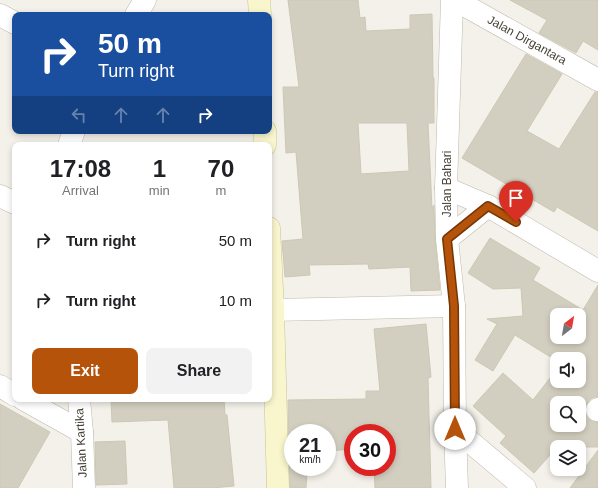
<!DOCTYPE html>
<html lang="en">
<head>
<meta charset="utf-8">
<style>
	:root { --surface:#fff; --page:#f2f2f2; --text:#202124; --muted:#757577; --accent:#b45309 }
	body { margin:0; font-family:Arial,sans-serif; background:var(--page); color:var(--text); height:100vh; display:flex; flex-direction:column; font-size:15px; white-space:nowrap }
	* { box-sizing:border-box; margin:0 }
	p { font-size:13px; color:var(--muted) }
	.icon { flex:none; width:22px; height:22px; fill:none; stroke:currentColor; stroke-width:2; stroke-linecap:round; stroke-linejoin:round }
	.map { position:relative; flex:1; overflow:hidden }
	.panel { position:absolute; left:12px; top:142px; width:260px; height:260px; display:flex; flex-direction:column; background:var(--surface); border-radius:8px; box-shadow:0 2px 6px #0003 }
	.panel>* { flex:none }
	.top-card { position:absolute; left:12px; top:12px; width:260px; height:122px; border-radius:8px; box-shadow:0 2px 6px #0003; background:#1a4fa0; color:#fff; overflow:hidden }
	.needle { width:26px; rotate:31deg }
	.controls { position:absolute; left:550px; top:308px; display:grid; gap:8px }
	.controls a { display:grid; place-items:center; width:36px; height:36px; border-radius:8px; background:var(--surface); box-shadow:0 2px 6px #0003; font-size:20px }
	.speed { position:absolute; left:284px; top:424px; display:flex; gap:8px; font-size:20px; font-weight:700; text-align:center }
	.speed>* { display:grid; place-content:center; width:52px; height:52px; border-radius:50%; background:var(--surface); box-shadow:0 2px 6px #0003; line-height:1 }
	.speed small { font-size:10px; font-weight:400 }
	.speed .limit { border:6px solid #d22; background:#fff; color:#111 }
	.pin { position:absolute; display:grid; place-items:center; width:34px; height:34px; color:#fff; margin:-41px -17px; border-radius:50% 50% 50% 0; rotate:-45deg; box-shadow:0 0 4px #0007 }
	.pin .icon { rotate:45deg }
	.me { position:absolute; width:44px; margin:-22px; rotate:0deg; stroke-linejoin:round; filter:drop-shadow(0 0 3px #0008) }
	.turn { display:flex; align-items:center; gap:14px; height:84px; padding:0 20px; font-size:18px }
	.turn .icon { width:52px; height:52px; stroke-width:2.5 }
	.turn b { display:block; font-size:28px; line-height:34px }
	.lanes { display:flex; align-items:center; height:38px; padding:0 20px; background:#0003; justify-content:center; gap:20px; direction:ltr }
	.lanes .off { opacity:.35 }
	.eta { display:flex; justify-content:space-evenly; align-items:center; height:68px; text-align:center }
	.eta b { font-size:24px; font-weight:800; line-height:28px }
	.primary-button { display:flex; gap:8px; margin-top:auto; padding:8px 20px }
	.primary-button a { flex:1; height:46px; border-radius:8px; background:var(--accent); color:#fff; font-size:16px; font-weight:800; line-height:46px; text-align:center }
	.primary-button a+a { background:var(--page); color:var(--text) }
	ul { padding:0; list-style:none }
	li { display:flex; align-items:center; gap:12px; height:60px; padding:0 20px }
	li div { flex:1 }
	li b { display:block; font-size:15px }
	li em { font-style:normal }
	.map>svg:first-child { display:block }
	.building { fill:#d3cfc0; stroke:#cdc7b4; fill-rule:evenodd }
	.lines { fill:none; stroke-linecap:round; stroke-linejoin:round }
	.minor-casing { stroke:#bdbaad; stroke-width:23 }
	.secondary-casing { stroke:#c7c39a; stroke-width:23 }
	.minor { stroke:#fff; stroke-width:22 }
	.secondary { stroke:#f9f5cd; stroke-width:22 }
	.route-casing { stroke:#753606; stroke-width:10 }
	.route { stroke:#b45309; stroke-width:7 }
	.labels { text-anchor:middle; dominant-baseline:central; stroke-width:3; stroke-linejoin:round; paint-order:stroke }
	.street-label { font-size:12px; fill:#464338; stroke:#fff }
</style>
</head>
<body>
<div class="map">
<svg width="598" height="488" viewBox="0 0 598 488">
	<rect width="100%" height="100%" fill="#f3f1e9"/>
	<g class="building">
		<path d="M288,0H358L360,18L365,17L366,31L410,29V15L432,14L433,78H434V123H428L432,209L434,205L435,240L440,290L411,291L410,267L369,269L368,264L309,265L310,275L285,277L282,241L303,239L296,152L286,153L283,87H299ZM358,123H407L409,171L361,174Z"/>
		<polygon points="510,0 598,0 598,50 583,41 576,53 539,33 547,20"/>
		<polygon points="526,54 562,74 527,131 559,149 595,92 598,92 598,231 557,207 554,212 462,158"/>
		<path d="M490,238L540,268L533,280L583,310L598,285V397H594L589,400L585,407V413L588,419L593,422H598V447H557L534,473L500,443L506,436L473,406L503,373L533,400L557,369V381H579V359H557V361L515,335L493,371L475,360L497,324L487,319L523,316L521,288L493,289L468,273ZM557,315H579V337H557ZM557,403H579V425H557Z"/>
		<polygon points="426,324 431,377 428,378 431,488 375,488 374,467 387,467 387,433 353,433 353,449 327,451 327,433 293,433 293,467 309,467 309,474 307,474 306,488 290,488 288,400 366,399 366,391 380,391 374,329"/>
		<polygon points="111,399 224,399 225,415 227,415 234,486 212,488 174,488 168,420 112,422"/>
		<polygon points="0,404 50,432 18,488 0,488"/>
		<polygon points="125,441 127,484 96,485 95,442"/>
		<polygon points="598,450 598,488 570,488"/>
	</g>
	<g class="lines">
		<g class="minor-casing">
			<g id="minor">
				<polyline points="452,0 446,188 447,239 454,306 455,429 457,488"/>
				<polyline points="455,0 598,80"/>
				<polyline points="0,15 15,23"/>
				<polyline points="136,15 145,0"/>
				<polyline points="69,145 74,131"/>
				<polyline points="446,188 488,206 598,271"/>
				<polyline points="0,196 15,203"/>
				<polyline points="447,239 488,206"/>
				<polyline points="273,310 454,306"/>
				<polyline points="0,386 15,395"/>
				<polyline points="23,399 82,432"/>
				<polyline points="79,399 82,432 84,488"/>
				<polyline points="597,410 598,409"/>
				<polyline points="455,429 525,488"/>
			</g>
		</g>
		<g class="secondary-casing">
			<g id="secondary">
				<polyline points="259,0 260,15"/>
				<polyline points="265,131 265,145"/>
				<polyline points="269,228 273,310 278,488"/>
			</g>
		</g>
		<use href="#minor" class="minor"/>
		<use href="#secondary" class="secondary"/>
	</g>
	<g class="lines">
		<g class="route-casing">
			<polyline id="route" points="455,429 454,306 447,239 488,206 516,222"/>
		</g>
		<use href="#route" class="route"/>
	</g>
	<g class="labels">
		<g class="street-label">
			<text transform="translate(527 40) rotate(29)">Jalan Dirgantara</text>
			<text transform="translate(447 184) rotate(-90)">Jalan Bahari</text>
			<text transform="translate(81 443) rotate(-93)">Jalan Kartika</text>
		</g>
	</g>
</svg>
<div class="controls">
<a><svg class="needle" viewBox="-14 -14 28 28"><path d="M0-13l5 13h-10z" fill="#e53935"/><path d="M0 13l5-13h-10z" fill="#757577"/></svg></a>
<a><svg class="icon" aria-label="sound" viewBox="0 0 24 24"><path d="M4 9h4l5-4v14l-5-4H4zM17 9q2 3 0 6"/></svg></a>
<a><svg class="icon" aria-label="search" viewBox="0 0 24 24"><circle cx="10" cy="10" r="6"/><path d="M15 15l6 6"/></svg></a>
<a><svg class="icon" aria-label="layers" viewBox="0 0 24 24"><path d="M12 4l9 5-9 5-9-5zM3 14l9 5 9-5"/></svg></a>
</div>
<div class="speed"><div>21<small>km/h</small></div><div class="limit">30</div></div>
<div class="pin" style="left:516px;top:222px;background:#d93025"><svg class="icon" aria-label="arrive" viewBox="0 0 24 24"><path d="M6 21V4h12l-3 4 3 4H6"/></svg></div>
<svg class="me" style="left:455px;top:429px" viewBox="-20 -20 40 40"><circle r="19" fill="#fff"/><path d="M0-13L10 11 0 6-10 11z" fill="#b45309"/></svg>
<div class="top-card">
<div class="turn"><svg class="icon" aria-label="right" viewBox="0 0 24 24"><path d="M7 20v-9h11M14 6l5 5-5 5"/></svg><div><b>50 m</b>Turn right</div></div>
<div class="lanes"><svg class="icon off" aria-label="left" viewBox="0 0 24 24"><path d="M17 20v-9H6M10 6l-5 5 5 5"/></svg><svg class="icon off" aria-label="ahead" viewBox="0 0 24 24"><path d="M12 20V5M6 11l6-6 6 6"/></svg><svg class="icon off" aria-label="ahead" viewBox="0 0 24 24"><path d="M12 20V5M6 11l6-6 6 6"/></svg><svg class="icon" aria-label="right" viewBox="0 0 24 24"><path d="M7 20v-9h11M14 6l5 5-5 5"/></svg></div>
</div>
<section class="panel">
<div class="eta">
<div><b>17:08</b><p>Arrival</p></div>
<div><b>1</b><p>min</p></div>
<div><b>70</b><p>m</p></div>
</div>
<ul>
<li><svg class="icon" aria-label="right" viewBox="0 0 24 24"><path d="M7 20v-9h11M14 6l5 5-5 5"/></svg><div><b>Turn right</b></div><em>50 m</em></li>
<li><svg class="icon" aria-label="right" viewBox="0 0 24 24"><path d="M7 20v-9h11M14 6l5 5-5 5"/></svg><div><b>Turn right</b></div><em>10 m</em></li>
</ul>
<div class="primary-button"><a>Exit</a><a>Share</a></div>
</section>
</div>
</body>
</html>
